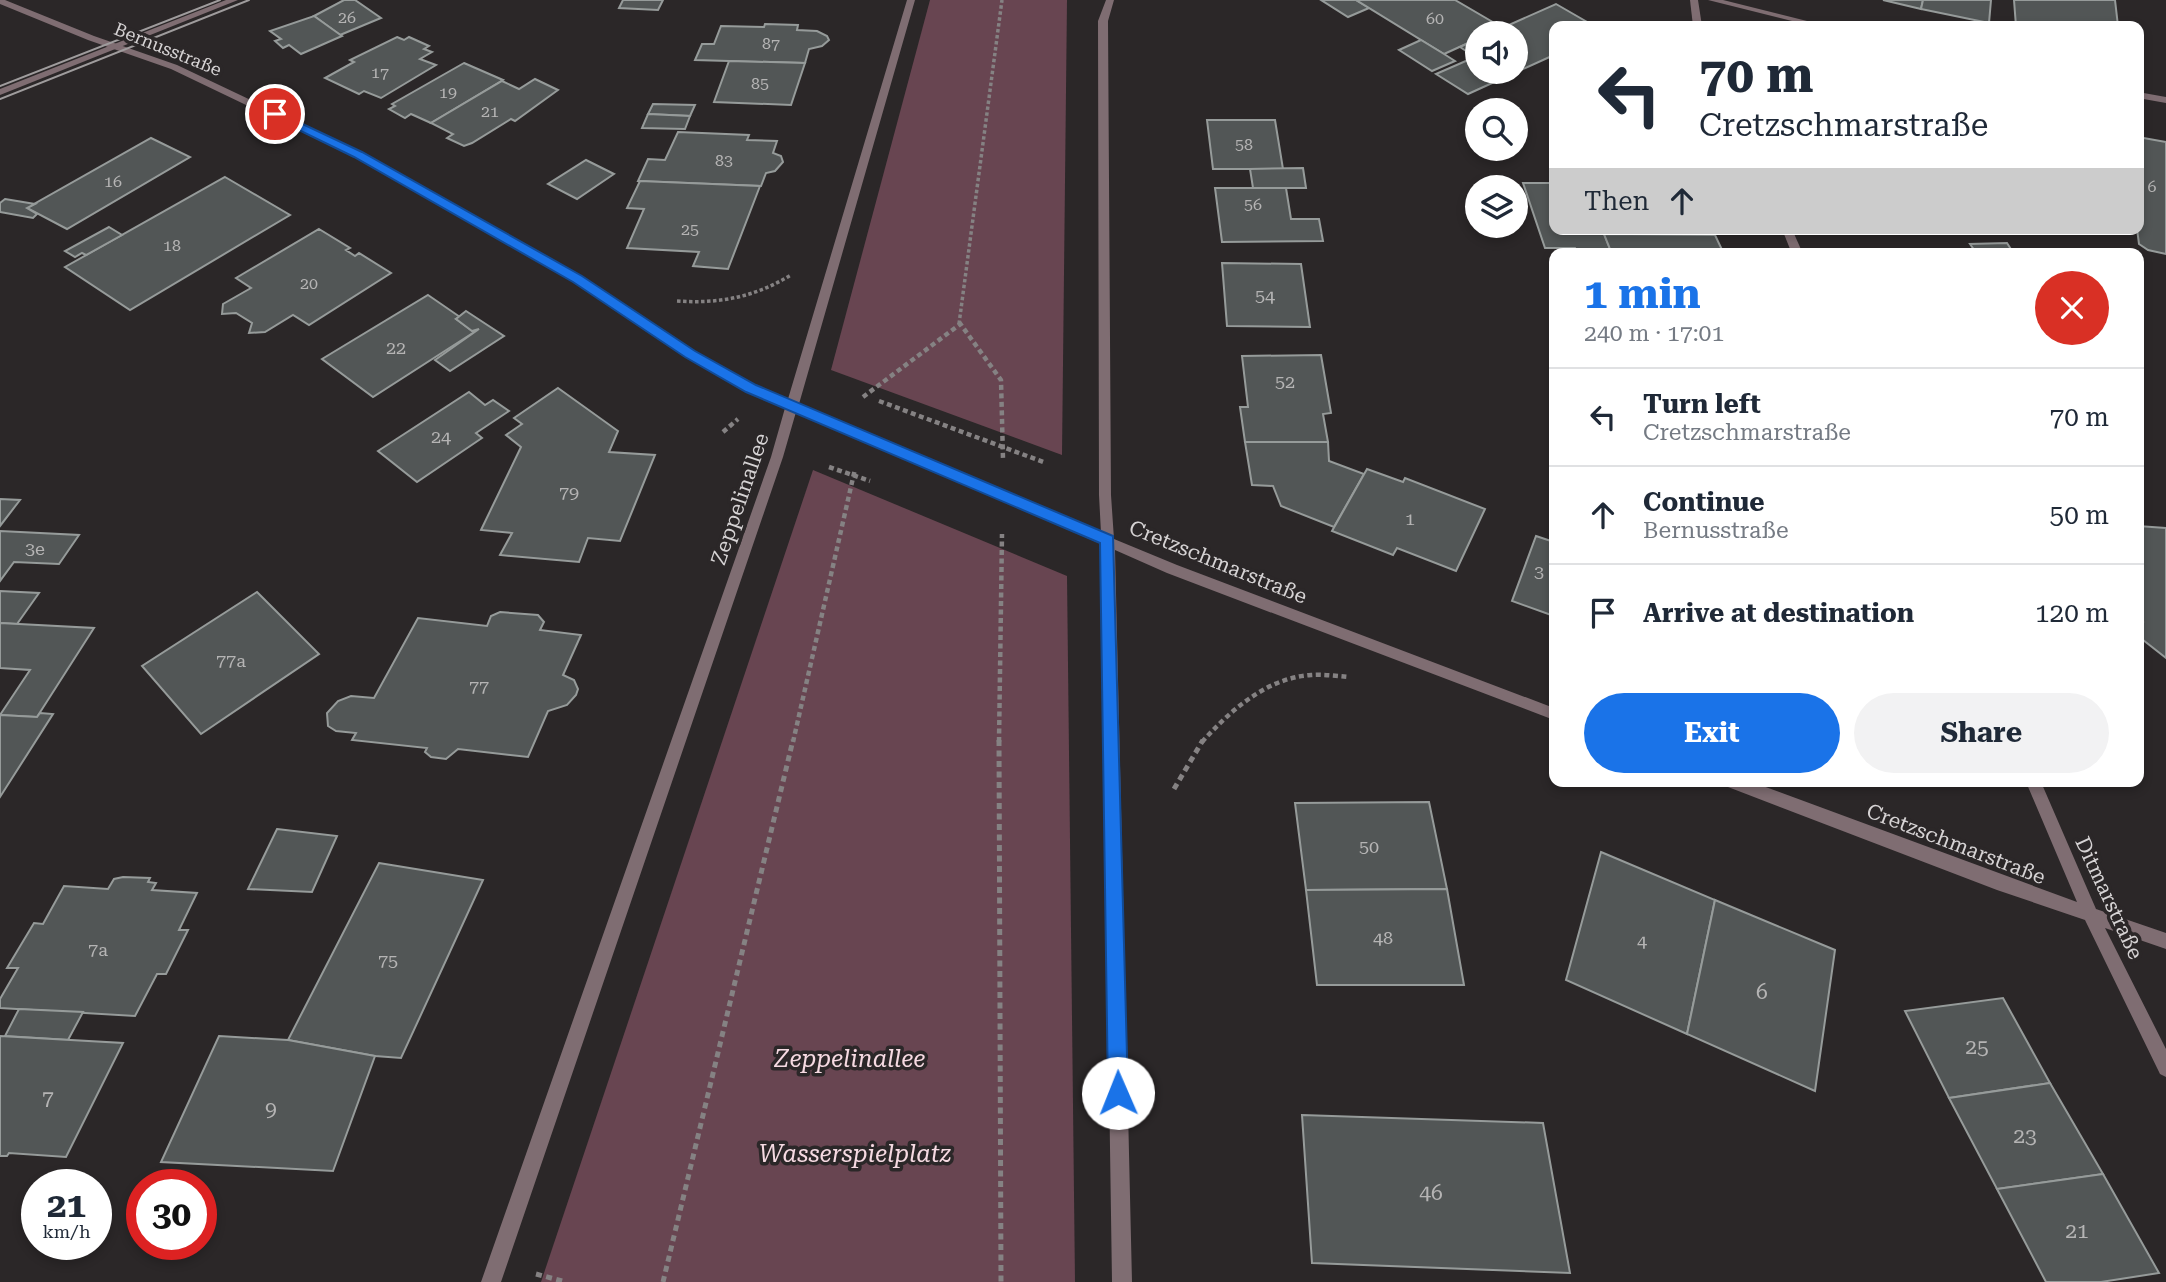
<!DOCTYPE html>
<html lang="en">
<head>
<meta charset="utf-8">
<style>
	:root { --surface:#fff; --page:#f2f2f3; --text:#1f2937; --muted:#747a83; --line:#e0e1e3; --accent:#1a73e8 }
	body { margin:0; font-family:"Roboto Serif",serif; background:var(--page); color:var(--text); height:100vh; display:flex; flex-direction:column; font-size:26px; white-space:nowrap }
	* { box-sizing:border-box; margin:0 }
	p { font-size:23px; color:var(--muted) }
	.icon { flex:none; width:38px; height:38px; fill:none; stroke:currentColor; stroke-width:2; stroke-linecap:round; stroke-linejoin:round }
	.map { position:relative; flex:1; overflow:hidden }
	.drawer { position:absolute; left:1549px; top:248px; width:595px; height:539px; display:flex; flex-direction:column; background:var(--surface); border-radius:14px; box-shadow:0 4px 10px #0003 }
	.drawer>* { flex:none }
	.banner { position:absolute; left:1549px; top:21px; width:595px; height:214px; border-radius:14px; box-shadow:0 4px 10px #0003; background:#fff; color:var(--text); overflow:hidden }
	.fabs { position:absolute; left:1465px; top:21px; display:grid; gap:14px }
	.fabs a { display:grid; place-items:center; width:63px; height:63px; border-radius:50%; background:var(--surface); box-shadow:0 4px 10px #0003; font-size:35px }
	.speed { position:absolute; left:21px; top:1169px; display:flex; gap:14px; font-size:35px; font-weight:700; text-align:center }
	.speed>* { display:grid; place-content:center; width:91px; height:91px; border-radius:50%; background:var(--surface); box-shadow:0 4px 10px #0003; line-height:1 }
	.speed small { font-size:18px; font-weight:400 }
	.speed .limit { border:10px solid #d22; background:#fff; color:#111 }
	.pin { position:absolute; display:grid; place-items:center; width:60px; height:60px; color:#fff; margin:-30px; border:4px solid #fff; border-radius:50%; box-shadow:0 2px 7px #0007 }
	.me { position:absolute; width:77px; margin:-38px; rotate:359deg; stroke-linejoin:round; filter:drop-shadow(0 0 5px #0008) }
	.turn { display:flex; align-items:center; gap:24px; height:147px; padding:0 35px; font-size:32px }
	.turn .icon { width:91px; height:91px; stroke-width:2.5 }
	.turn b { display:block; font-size:49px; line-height:60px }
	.then { display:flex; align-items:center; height:66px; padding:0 35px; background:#0003; gap:14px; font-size:26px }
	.round { display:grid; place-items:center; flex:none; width:74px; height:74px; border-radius:37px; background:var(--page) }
	.head { display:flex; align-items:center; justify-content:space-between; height:119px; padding:0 35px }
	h1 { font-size:42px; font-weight:700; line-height:52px; color:var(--accent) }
	.cta { display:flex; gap:14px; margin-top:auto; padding:14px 35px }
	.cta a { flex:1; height:80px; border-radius:42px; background:var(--accent); color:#fff; font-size:28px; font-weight:700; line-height:80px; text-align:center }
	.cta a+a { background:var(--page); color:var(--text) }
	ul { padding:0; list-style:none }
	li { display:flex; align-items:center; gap:21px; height:98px; padding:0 35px; border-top:2px solid var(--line) }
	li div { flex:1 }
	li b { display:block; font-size:26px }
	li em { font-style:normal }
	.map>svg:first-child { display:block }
	.green { fill:#684551 }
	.building { fill:#525656; stroke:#969b9a; stroke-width:2 }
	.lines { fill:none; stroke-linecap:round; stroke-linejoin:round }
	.path-far2 { stroke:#858283; stroke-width:3.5; stroke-dasharray:3.5 2.5; stroke-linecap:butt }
	.path-far1 { stroke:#858283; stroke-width:4.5; stroke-dasharray:5 3.5; stroke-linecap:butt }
	.path { stroke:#858283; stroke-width:5; stroke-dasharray:6 4.5; stroke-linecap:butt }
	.minor { fill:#7f6d72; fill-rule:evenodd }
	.tertiary { fill:#7f6d72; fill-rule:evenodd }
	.tram { stroke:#9f9c9d; stroke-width:2 }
	.route { fill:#1a73e8; stroke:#114b97; stroke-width:2 }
	.labels { text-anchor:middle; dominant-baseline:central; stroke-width:7; stroke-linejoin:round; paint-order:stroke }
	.far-number-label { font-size:16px; fill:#b5b4b4 }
	.far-street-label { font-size:18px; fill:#d6d3d4; stroke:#2b2728 }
	.number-label { font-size:18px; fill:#b5b4b4 }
	.street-label { font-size:21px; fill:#d6d3d4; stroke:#2b2728 }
	.near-number-label { font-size:21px; fill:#b5b4b4 }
	.near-park-label { font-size:24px; font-style:italic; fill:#f6dae2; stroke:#2b2728 }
</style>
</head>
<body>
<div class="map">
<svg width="2166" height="1282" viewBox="0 0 2166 1282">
	<rect width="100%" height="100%" fill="#2b2728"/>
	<g class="green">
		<polygon points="930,0 1067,0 1062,455 831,370"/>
		<polygon points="813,470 1067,576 1075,1282 541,1282"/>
	</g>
	<g class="building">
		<polygon points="344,0 355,0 381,18 340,35 314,16"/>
		<polygon points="623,0 663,0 658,10 619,8"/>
		<polygon points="1321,0 1356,0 1369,8 1348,17"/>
		<polygon points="1356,0 1455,0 1503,28 1491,33 1477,33 1477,39 1444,54"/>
		<polygon points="1883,0 1923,0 1921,9"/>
		<polygon points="1923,0 1991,0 1989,23 1921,9"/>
		<polygon points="2014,0 2115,0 2118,26 2016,26"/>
		<polygon points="1556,4 1594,26 1554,26 1554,55 1468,94 1436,74 1475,57 1460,47 1477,39 1477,72 1516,72 1516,33 1491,33"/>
		<polygon points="314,16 342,36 301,54 289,45 283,48 275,41 281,39 270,31"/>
		<polygon points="765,24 798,25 797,30 817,31 827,36 829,40 822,46 809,49 805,63 695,60 702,44 714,44 721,26 764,27"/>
		<polygon points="397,37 404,40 409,37 429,46 424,49 432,52 420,59 436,65 381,98 364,91 359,94 325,78 354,62 350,60"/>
		<polygon points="1421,40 1444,54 1455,61 1432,71 1399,50"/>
		<polygon points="729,61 805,63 791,105 714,102"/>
		<polygon points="464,63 503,80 431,123 411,114 405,118 389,109 395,106 392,104"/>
		<polygon points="535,79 558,90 515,121 511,119 472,143 464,146 447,138 453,134 431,123 502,81 519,89"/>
		<polygon points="653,104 695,105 690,116 648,114"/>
		<polygon points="648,114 690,116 685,129 642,128"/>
		<polygon points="1207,120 1275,120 1283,169 1213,169"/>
		<polygon points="678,132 749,135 747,140 777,141 773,153 781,156 783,162 775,171 766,173 761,186 638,181 648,159 665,160"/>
		<polygon points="2138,137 2166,142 2166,254 2148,250 2139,244 2137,229"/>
		<polygon points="151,138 190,157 67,229 27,208"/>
		<polygon points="586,160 614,174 577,199 548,184"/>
		<polygon points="1303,168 1306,188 1253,188 1250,169"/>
		<polygon points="225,177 290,215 130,310 65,267"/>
		<polygon points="640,181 760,186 728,269 693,266 699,252 627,248 644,209 627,208"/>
		<polygon points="1523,183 1554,183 1554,229 1602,229 1612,254 1577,254 1575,248 1545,248"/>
		<polygon points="1215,188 1286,188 1291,219 1319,219 1323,241 1222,242"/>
		<polygon points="5,199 35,204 27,208 37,214 33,218 0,212 0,203"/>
		<polygon points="109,227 122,235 86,255 82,253 75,257 65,251"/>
		<polygon points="319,229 350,248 346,250 355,256 359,253 391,273 309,325 293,315 265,332 249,333 252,323 236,313 222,314 223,304 251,288 236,278"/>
		<polygon points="1885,229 1959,229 1961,233 1887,233"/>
		<polygon points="1604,234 1715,235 1724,254 1612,254"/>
		<polygon points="2007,243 2014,254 1977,254 1970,244"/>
		<polygon points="1222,263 1301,264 1310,327 1227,326"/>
		<polygon points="428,295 460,317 456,319 472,331 479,329 373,397 322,359"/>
		<polygon points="466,311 504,336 450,371 435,360 479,329 472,331 456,319"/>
		<polygon points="1321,355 1331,413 1323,414 1328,442 1245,442 1240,407 1248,407 1242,356"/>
		<polygon points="558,388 618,431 609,452 655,455 620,541 588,538 579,562 500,555 512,533 481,530 521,447 506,435 522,424 514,418"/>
		<polygon points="469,392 485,405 493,400 509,411 476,433 482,438 417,482 378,451"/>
		<polygon points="1245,442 1328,442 1329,461 1364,474 1334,527 1281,506 1273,486 1252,485"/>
		<polygon points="1367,469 1403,482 1405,478 1485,509 1456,571 1397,548 1393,555 1332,531"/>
		<polygon points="0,499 20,500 0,526"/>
		<polygon points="2138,526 2166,528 2166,658 2138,636 2138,627 2143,622 2138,618"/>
		<polygon points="0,531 79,535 59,564 14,562 0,581"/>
		<polygon points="1536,536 1554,542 1554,616 1512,601"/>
		<polygon points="0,591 39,593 17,624 0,623"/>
		<polygon points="257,592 319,654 201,734 142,666"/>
		<polygon points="500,612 538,615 544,622 540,630 581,635 563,675 574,680 578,689 576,695 567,705 548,711 528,757 458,749 446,759 431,757 425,752 427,748 352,740 356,733 336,731 328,726 327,713 338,701 351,696 374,698 418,618 487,626 491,616"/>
		<polygon points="0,623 94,628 37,717 0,715 30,670 0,668"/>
		<polygon points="40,713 53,714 0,797 0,715 37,717"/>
		<polygon points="1429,802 1447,889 1306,890 1295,803"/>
		<polygon points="277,829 337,836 312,892 248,889"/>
		<polygon points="1601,852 1715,900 1687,1034 1566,980"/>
		<polygon points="379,863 483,880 401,1058 375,1056 288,1040"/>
		<polygon points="123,877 150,878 148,882 156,883 152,890 197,893 179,930 188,930 166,974 157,974 135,1016 0,1008 0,999 18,968 7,968 34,923 43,924 64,886 108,889 114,879"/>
		<polygon points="1447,889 1464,985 1317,985 1306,890"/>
		<polygon points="1715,900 1835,950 1815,1091 1687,1034"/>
		<polygon points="2003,998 2050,1083 1949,1098 1905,1011"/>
		<polygon points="19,1009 83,1012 68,1040 5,1036"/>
		<polygon points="0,1036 123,1043 66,1157 9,1153 7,1156 0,1156"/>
		<polygon points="219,1036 288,1040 375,1056 333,1171 161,1162"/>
		<polygon points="2050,1083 2103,1174 1997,1189 1949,1098"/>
		<polygon points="1302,1115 1543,1123 1570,1273 1312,1263"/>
		<polygon points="2103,1174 2159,1273 2101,1282 2046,1282 1997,1189"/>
	</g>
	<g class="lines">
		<g class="path-far2">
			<path d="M677,301C719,304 755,297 791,275"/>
			<polyline points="959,324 1002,0"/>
		</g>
		<g class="path-far1">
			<polyline points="959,322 1001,380 1003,459"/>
			<polyline points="863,397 959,325"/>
			<polyline points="879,401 1046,463"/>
			<polyline points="723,432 738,419"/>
			<polyline points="829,467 870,481"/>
			<polyline points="793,742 855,469"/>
			<polyline points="999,742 1002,534"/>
			<path d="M1202,742C1230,711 1266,678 1311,675C1323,674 1337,676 1349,677"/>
		</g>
		<g class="path">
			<polyline points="999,740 1001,1282"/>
			<polyline points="1174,789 1203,740"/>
			<polyline points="536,1274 566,1282"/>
			<polyline points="663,1282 793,740"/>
		</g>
		<g class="minor">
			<polygon points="0,0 5,0 94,36 177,65 362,153 581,276 694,351 755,385 788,399 907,0 915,0 799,404 1101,533 1099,495 1098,21 1106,0 1114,0 1108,21 1111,495 1114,539 1177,565 1554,708 1554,720 1167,573 1115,550 1132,1282 1112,1282 1101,544 796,412 783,457 501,1282 481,1282 771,457 785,408 747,391 686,357 573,282 354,157 171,69 88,40 0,4"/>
			<polygon points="1690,0 1698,0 1702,26 1693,26"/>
			<polygon points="1708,0 1723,0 1827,26 1812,26"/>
			<polygon points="2138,92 2166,97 2166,103 2138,98"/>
			<polygon points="1782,229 1792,229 1803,254 1792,254"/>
			<polygon points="1726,782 1752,782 2077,902 2026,782 2041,782 2096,909 2166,933 2166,949 2105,928 2166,1049 2166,1077 2160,1074 2085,920 1997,890 1728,787"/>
		</g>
		<polygon class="tertiary" points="226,0 238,0 0,95 0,89"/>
		<g class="tram">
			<polyline points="0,86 220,0"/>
			<polyline points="0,99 249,0"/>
		</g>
	</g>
	<polygon class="route" points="275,111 362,152 582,276 695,351 756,385 1113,536 1128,1093 1126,1100 1118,1103 1111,1100 1108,1093 1100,543 746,392 685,357 573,282 354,157 272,117 272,112"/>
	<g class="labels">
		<g class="far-number-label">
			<text x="347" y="17">26</text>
			<text x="1435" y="18">60</text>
			<text x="771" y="43">87</text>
			<text x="380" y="72">17</text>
			<text x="760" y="83">85</text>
			<text x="448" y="92">19</text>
			<text x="490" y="111">21</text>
			<text x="1244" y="144">58</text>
			<text x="724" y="160">83</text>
			<text x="113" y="181">16</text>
			<text x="2152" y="186">6</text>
			<text x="1253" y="204">56</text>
			<text x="690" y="229">25</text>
			<text x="172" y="245">18</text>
			<text x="309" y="283">20</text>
		</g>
		<g class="far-street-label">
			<text transform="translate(168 49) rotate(22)">Bernusstraße</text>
		</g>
		<g class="number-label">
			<text x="1265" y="295">54</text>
			<text x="396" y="347">22</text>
			<text x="1285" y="381">52</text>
			<text x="441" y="436">24</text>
			<text x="569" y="492">79</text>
			<text x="1410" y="518">1</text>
			<text x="35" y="548">3e</text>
			<text x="1539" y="571">3</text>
			<text x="231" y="660">77a</text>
			<text x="479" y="686">77</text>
			<text x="1369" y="846">50</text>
			<text x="1383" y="937">48</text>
			<text x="1642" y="940">4</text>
			<text x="98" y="949">7a</text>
			<text x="388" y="960">75</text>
		</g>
		<g class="street-label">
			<text transform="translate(740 499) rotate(-71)">Zeppelinallee</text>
			<text transform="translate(1218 562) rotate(22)">Cretzschmarstraße</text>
			<text transform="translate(1956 844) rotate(21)">Cretzschmarstraße</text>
			<text transform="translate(2109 898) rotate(65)">Ditmarstraße</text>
		</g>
		<g class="near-number-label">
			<text x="1762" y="992">6</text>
			<text x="1977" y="1047">25</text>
			<text x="48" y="1098">7</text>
			<text x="271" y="1109">9</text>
			<text x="2025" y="1136">23</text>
			<text x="1431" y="1193">46</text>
			<text x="2077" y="1231">21</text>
		</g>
		<g class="near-park-label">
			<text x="850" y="1059">Zeppelinallee</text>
			<text x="855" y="1154">Wasserspielplatz</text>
		</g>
	</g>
</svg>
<div class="fabs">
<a><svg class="icon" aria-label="sound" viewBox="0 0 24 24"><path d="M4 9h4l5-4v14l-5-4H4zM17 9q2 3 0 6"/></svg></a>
<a><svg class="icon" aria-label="search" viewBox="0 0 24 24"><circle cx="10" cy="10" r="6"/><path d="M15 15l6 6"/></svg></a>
<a><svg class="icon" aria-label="layers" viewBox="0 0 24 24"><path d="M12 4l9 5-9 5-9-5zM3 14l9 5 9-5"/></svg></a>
</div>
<div class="speed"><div>21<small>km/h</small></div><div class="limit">30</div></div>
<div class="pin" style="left:275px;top:114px;background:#d93025"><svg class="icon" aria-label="arrive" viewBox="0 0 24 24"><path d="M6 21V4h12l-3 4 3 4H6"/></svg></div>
<svg class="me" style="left:1118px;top:1093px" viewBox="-20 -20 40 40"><circle r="19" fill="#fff"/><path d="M0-13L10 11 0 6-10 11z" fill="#1a73e8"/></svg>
<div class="banner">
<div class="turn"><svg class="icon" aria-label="left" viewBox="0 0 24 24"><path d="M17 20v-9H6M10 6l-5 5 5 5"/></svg><div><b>70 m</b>Cretzschmarstraße</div></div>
<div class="then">Then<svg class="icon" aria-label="ahead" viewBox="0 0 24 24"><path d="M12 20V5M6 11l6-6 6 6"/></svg></div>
</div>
<section class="drawer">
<div class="head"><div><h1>1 min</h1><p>240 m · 17:01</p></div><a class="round" style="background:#d93025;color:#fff"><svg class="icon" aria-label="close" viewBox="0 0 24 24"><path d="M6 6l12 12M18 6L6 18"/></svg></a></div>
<ul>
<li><svg class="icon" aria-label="left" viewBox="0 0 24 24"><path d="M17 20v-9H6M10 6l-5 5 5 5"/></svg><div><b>Turn left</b><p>Cretzschmarstraße</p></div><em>70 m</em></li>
<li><svg class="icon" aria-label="ahead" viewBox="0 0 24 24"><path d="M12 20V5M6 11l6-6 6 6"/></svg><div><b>Continue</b><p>Bernusstraße</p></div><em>50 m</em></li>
<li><svg class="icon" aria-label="arrive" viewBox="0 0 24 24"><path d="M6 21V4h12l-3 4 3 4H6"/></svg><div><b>Arrive at destination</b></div><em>120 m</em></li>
</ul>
<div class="cta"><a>Exit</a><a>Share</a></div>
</section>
</div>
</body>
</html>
